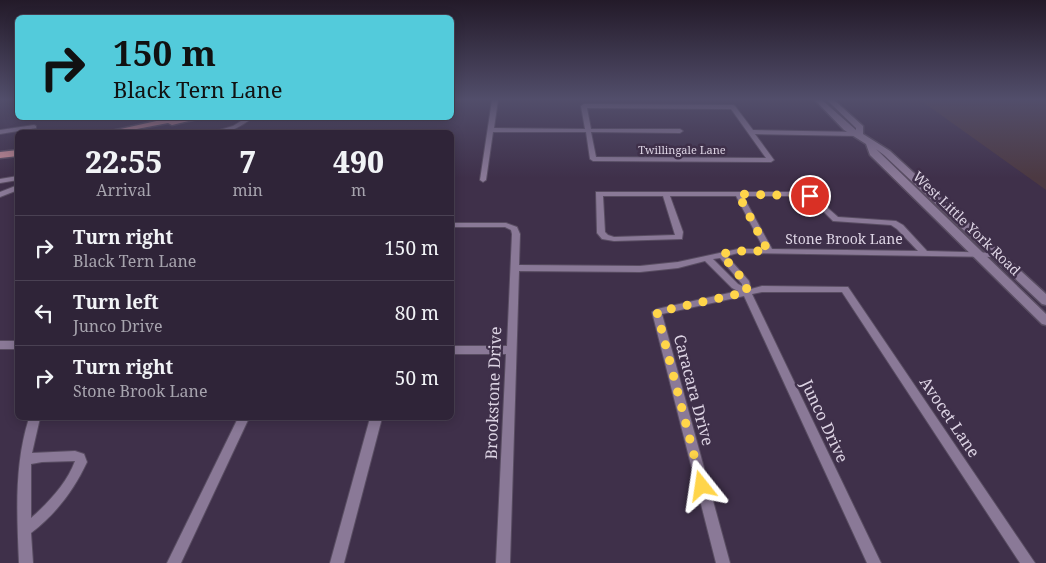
<!DOCTYPE html>
<html lang="en">
<head>
<meta charset="utf-8">
<style>
	:root { --surface:#2f2438; --page:#372c40; --text:#f1f3f6; --muted:#a7a4ae; --line:#4a4153 }
	body { margin:0; font-family:"Noto Serif",serif; background:var(--page); color:var(--text); height:100vh; display:flex; flex-direction:column; font-size:19px; white-space:nowrap }
	* { box-sizing:border-box; margin:0 }
	p { font-size:16px; color:var(--muted) }
	.icon { flex:none; width:28px; height:28px; fill:none; stroke:currentColor; stroke-width:2; stroke-linecap:round; stroke-linejoin:round }
	.map { position:relative; flex:1; overflow:hidden }
	.details { position:absolute; left:15px; top:130px; width:439px; height:290px; display:flex; flex-direction:column; background:var(--surface); border-radius:8px; box-shadow:0 2px 12px #0003,0 0 0 1px var(--line) }
	.details>* { flex:none }
	.banner { position:absolute; left:15px; top:15px; width:439px; height:105px; border-radius:8px; box-shadow:0 2px 12px #0003,0 0 0 1px var(--line); background:#53cbdb; color:#111; overflow:hidden }
	.pin { position:absolute; display:grid; place-items:center; width:42px; height:42px; color:#fff; margin:-21px; border:2px solid #fff; border-radius:50%; box-shadow:0 1px 5px #0007 }
	.me { position:absolute; width:55px; margin:-28px; rotate:345deg; stroke-linejoin:round; filter:drop-shadow(0 0 4px #0008) }
	.turn { display:flex; align-items:center; gap:18px; height:105px; padding:0 15px; font-size:22px }
	.turn .icon { width:65px; height:65px; stroke-width:2.5 }
	.turn b { display:block; font-size:35px; line-height:42px }
	.eta { display:flex; justify-content:space-evenly; align-items:center; height:85px; text-align:center }
	.eta b { font-size:30px; font-weight:800; line-height:35px }
	ul { padding:0; list-style:none }
	li { display:flex; align-items:center; gap:15px; height:65px; padding:0 15px; border-top:1px solid var(--line) }
	li div { flex:1 }
	li b { display:block; font-size:19px }
	li em { font-style:normal }
	.map>svg:first-child { display:block }
	.industrial { fill:#4c3942 }
	.lines { fill:none; stroke-linecap:round; stroke-linejoin:round }
	.street-casing { stroke:#594d62; stroke-width:2 }
	.secondary-casing { stroke:#594d62; stroke-width:3 }
	.primary-casing { stroke:#594d62; stroke-width:3 }
	.street { fill:#8a7997; fill-rule:evenodd }
	.secondary { fill:#8a7997; fill-rule:evenodd }
	.primary { fill:#c88c97; fill-rule:evenodd }
	.route { stroke:#ffd54a; stroke-width:9; stroke-dasharray:0 16.2 }
	.labels { text-anchor:middle; dominant-baseline:central; stroke-width:5; stroke-linejoin:round; paint-order:stroke }
	.far-street-label { font-size:11px; fill:#ddd4e4; stroke:#3f304a }
	.street-label { font-size:14px; fill:#ddd4e4; stroke:#3f304a }
	.near-street-label { font-size:16px; fill:#ddd4e4; stroke:#3f304a }
</style>
</head>
<body>
<div class="map">
<svg width="1046" height="563" viewBox="0 0 1046 563">
	<rect width="100%" height="100%" fill="#3f304a"/>
	<polygon class="industrial" points="920,100 1046,100 1046,190"/>
	<g class="lines">
		<g class="street-casing">
			<g id="street">
				<path d="M492,100H498L494,128L585,129L581,106L584,104L733,105L735,106L753,130L859,132L862,134L859,136L755,134L774,160L771,162L593,161L590,159L586,132H493L486,180L483,182L480,180ZM587,108L731,109L766,158L596,157L591,132L680,133L683,131L680,129H591Z"/>
				<path d="M246,118H252C241,127 227,134 213,132L233,126Z"/>
				<polygon points="34,125 36,126 36,128 0,134 0,130"/>
				<polygon points="18,176 18,180 0,183 0,179"/>
				<polygon points="18,185 18,190 0,197 0,192"/>
				<path d="M596,192H799L814,196L838,217L896,221L903,225L927,251L999,253L1000,255L999,257H996L738,253L727,256L749,281L751,289L762,286L848,287L1035,563H1020L842,292H762L752,294L881,563H867L744,296L662,314L730,563H716L652,312L657,309L738,291L732,288L705,261L678,268L640,272L519,271L510,563H496L506,354H451V346H507L512,234L511,230L505,227H451V223H506L517,227L520,234L519,265L640,266L678,262L738,249H764L736,196H670L683,232L682,239L614,241L602,239L597,233ZM603,196H663L675,235L614,237L608,235L605,232ZM743,196H799L814,202L833,221L891,225L897,229L918,251L772,249ZM720,258L742,284V286L738,284L713,259Z"/>
				<rect x="0" y="341" width="18" height="8"/>
				<path d="M29,418H40L32,453L75,451L84,454L87,462C74,490 56,514 31,533L33,563H19C17,514 14,465 29,418ZM75,461C67,483 48,503 31,518V464L42,462Z"/>
				<polygon points="238,418 249,418 181,563 167,563"/>
				<polygon points="370,418 382,418 344,563 330,563"/>
			</g>
		</g>
		<g class="secondary-casing">
			<polygon id="secondary" points="815,100 822,100 856,130 856,128 827,100 834,100 863,126 863,134 890,151 1046,294 1046,305 1042,304 884,155 876,149 1046,314 1046,325 1042,324 870,155 866,144 844,130"/>
		</g>
		<g class="primary-casing">
			<g id="primary">
				<polygon points="170,118 201,118 172,125 168,123 121,132 107,132"/>
				<polygon points="18,150 18,156 0,158 0,152"/>
			</g>
		</g>
		<use href="#street" class="street"/>
		<use href="#secondary" class="secondary"/>
		<use href="#primary" class="primary"/>
	</g>
	<linearGradient id="sky" x2="0" y2="1"><stop stop-color="#231a29"/><stop offset="0.56" stop-color="#524e6b"/><stop offset="1" stop-color="#524e6b" stop-opacity="0"/></linearGradient>
	<rect width="1046" height="178" fill="url(#sky)"/>
	<g class="lines">
		<polyline class="route" points="702,486 657,312 747,292 746,283 721,254 738,251 768,251 738,194 810,196"/>
	</g>
	<g class="labels">
		<g class="far-street-label">
			<text x="682" y="149">Twillingale Lane</text>
		</g>
		<g class="street-label">
			<text transform="translate(967 223) rotate(44)">West Little York Road</text>
			<text x="844" y="238">Stone Brook Lane</text>
		</g>
		<g class="near-street-label">
			<text transform="translate(694 390) rotate(75)">Caracara Drive</text>
			<text transform="translate(493 393) rotate(-88)">Brookstone Drive</text>
			<text transform="translate(950 417) rotate(56)">Avocet Lane</text>
			<text transform="translate(825 421) rotate(65)">Junco Drive</text>
		</g>
	</g>
</svg>
<div class="pin" style="left:810px;top:196px;background:#d93025"><svg class="icon" aria-label="arrive" viewBox="0 0 24 24"><path d="M6 21V4h12l-3 4 3 4H6"/></svg></div>
<svg class="me" style="left:702px;top:486px" viewBox="-20 -20 40 40"><path d="M0-17L14 15 0 8-14 15z" fill="#ffd54a" stroke="#fff" stroke-width="4"/></svg>
<div class="banner">
<div class="turn"><svg class="icon" aria-label="right" viewBox="0 0 24 24"><path d="M7 20v-9h11M14 6l5 5-5 5"/></svg><div><b>150 m</b>Black Tern Lane</div></div>
</div>
<section class="details">
<div class="eta">
<div><b>22:55</b><p>Arrival</p></div>
<div><b>7</b><p>min</p></div>
<div><b>490</b><p>m</p></div>
</div>
<ul>
<li><svg class="icon" aria-label="right" viewBox="0 0 24 24"><path d="M7 20v-9h11M14 6l5 5-5 5"/></svg><div><b>Turn right</b><p>Black Tern Lane</p></div><em>150 m</em></li>
<li><svg class="icon" aria-label="left" viewBox="0 0 24 24"><path d="M17 20v-9H6M10 6l-5 5 5 5"/></svg><div><b>Turn left</b><p>Junco Drive</p></div><em>80 m</em></li>
<li><svg class="icon" aria-label="right" viewBox="0 0 24 24"><path d="M7 20v-9h11M14 6l5 5-5 5"/></svg><div><b>Turn right</b><p>Stone Brook Lane</p></div><em>50 m</em></li>
</ul>
</section>
</div>
</body>
</html>
